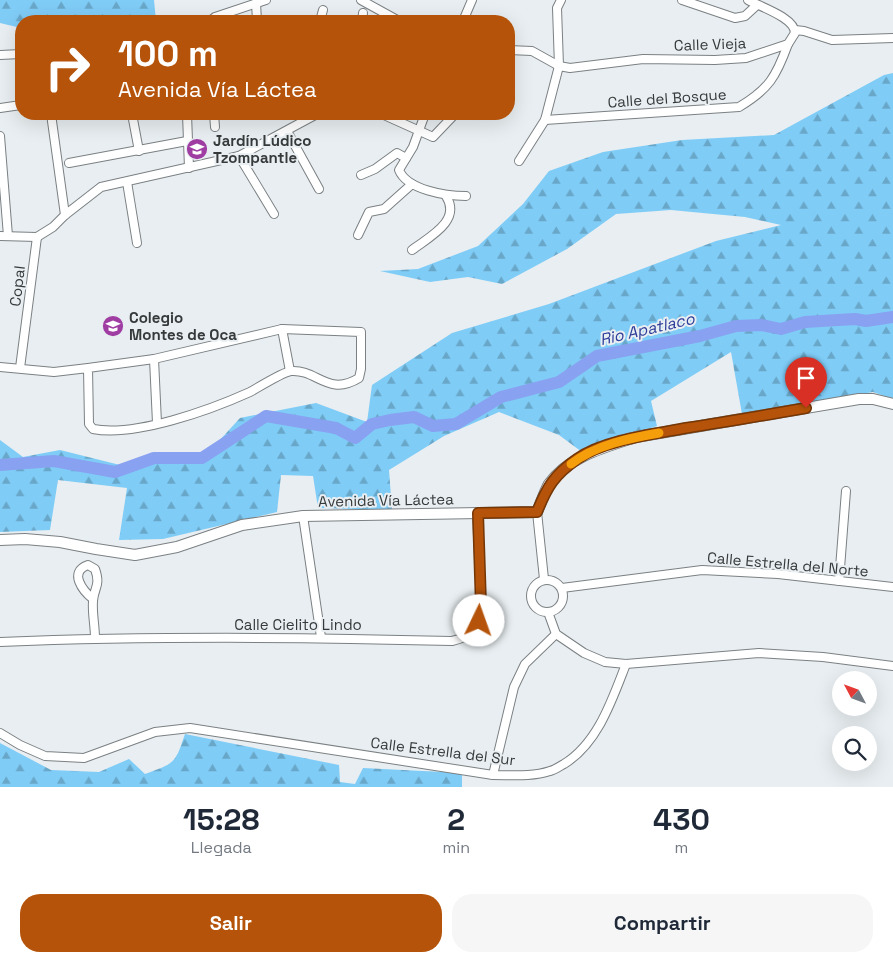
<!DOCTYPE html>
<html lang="es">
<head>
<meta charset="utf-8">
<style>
	:root { --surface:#fff; --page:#f6f6f7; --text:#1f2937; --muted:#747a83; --accent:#b45309 }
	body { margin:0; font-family:"Space Grotesk",sans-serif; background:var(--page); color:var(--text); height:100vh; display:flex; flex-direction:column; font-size:19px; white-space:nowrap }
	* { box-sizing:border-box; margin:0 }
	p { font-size:16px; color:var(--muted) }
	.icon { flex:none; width:28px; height:28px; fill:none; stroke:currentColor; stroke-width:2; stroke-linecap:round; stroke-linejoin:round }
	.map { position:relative; height:787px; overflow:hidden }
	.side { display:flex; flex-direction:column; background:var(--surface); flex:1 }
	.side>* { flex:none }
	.guide { position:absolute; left:15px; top:15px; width:500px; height:105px; border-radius:20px; box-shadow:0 5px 20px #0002; background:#b45309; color:#fff; overflow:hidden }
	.needle { width:32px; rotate:311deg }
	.buttons { position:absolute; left:832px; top:671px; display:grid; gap:10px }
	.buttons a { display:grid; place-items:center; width:45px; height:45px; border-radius:50%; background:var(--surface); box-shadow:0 5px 20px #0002; font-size:25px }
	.pin { position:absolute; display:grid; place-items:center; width:42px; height:42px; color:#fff; margin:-51px -21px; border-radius:50% 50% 50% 0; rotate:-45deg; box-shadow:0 0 5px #0007 }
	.pin .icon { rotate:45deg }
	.me { position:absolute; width:55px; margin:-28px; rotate:3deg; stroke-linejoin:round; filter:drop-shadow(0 0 4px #0008) }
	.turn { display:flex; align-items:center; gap:18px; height:105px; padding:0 20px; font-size:22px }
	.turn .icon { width:65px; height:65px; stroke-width:2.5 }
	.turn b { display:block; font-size:35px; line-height:42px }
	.eta { display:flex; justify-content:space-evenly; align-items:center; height:85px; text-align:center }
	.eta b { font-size:30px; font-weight:600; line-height:35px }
	.cta { display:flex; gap:10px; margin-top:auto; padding:10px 20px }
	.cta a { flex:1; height:58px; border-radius:20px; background:var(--accent); color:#fff; font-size:20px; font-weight:600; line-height:58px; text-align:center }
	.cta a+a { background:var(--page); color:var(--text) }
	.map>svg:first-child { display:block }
	.forest { fill:url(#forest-firs) }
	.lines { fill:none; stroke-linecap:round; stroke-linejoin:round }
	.river { stroke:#89a1f1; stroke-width:12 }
	.minor-casing { stroke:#7b8083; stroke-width:10 }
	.tertiary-casing { stroke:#7b8083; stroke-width:12 }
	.minor { stroke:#fff; stroke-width:8 }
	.tertiary { stroke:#fff; stroke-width:10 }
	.route-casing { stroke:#753606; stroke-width:12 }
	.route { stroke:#b45309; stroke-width:9 }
	.slow { stroke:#f59e0b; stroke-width:9 }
	.labels { text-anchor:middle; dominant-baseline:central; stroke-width:4; stroke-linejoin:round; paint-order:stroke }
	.street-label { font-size:15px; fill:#373a3b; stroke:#e8eef1 }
	.poi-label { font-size:15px; font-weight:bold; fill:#373a3b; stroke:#e8eef1; text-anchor:start }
	.water-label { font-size:16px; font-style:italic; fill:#2d3d99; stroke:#e8eef1 }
</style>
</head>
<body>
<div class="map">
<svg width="893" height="787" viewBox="0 0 893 787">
	<defs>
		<pattern id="forest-firs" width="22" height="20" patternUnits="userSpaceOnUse" patternTransform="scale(1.25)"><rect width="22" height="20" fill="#7fccf7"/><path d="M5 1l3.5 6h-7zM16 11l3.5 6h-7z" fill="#69a7c9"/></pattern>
	</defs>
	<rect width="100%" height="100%" fill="#e8eef1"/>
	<g class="forest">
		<polygon points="0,0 154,0 156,21 21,21 21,28 0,23"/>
		<polygon points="893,73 893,399 873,392 742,414 731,352 651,401 657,426 582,452 559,435 499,412 444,436 389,470 392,510 318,508 313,476 281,475 277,512 163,539 119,540 127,488 58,480 50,530 0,532 0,440 23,457 60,450 120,465 163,452 208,453 240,418 316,403 367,422 372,385 452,333 549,304 716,241 781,225 745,217 671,210 616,214 567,249 502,284 468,277 430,282 380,271 418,269 478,246 523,204 549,171 603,152 682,140 774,135 884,75"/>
		<path d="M185,734L339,765L340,782L355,784L363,768L462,773V787H0V743L51,770L99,772L129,759L145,774C175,763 175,764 185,734Z"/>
	</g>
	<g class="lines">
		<polyline class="river" points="0,465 54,461 115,472 154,458 202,458 266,416 336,428 355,438 372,424 390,420 414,417 433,426 456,424 501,397 559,382 597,356 700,336 736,326 762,325 781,329 805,322 855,319 866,321 893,317"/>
		<g class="minor-casing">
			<g id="minor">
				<polyline points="361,0 399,21"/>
				<polyline points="682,0 735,18 745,16 757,5"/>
				<polyline points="256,3 257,21"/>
				<polyline points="210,21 215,17 266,0"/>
				<polyline points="320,21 323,10"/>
				<polyline points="362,21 363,13"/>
				<polyline points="463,21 472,0"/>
				<polyline points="795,30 804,31 832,40 893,38"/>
				<path d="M509,50L532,51L559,66L570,68L643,59L715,60L746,58L788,44L795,33C795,18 761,7 748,0"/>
				<polyline points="0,55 21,54"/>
				<polyline points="0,108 21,105"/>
				<polyline points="51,114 65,215"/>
				<polyline points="132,114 139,151"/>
				<polyline points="187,114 189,168"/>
				<polyline points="214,114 215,127"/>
				<path d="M425,114L413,147L399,170C407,190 446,196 466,196"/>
				<polyline points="84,115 93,114"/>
				<polyline points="384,115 433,137 455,114"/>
				<path d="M545,120L739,107C769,89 776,77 788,44"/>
				<polyline points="287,131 319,189"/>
				<polyline points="0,136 8,236"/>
				<polyline points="239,156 274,214"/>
				<polyline points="519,161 545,120 559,66 557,8 561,0"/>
				<polyline points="69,163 187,141"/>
				<polyline points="361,175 375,169 397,153 406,158"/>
				<polyline points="127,182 137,243"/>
				<polyline points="358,235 369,212 384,209 412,184"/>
				<polyline points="0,236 37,237"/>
				<polyline points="37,237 53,227 65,215 101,187 239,156 317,114"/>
				<path d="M412,250C429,237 462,221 446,196"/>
				<polyline points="282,329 290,371"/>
				<polyline points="154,359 157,423"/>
				<path d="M0,367L54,372L88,368L154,359L282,329L361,332V369L359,378C328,397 317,369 291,371C283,372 259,387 250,392C210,410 136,437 93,429L89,424L88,368"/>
				<polyline points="20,368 37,237"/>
				<polyline points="537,512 544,579"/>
				<polyline points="303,516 321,637"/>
				<circle cx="547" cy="596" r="16"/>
				<polyline points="839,581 846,491"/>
				<polyline points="562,588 702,570 778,574 893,587"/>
				<path d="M93,599C83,591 68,572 88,565L95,569C101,586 94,587 93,601C92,613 95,626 95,638"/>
				<polyline points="548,612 556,634 584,653 605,662 626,664 759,653 823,657 893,666"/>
				<path d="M0,642C151,636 301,637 452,641C475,636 478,628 481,606L477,513"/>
				<path d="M0,733L20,745L45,756L84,758L155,732L190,728L493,775C512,775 532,777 550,771C555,770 560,766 564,764C598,743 612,700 626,664"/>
				<polyline points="493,775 514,687 525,664 556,634"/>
			</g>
		</g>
		<g class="tertiary-casing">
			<path id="tertiary" d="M0,540L25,539L60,542L96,549L135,555L177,547L242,525L303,516L537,512C541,503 544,493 549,484C569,456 605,447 636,437L859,399H873L893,404"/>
		</g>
		<use href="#minor" class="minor"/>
		<use href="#tertiary" class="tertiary"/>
	</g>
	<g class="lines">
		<g class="route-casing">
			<path id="route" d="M479,621L481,606L478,513L537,512C547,487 554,475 577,459C604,440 654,434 686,428C726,422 766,415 806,408"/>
		</g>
		<use href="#route" class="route"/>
		<path class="slow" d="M571,464C595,445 630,438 659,433"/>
	</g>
	<defs>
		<g id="school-disc" transform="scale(1.125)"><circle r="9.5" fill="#9f3da3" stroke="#e8eef1"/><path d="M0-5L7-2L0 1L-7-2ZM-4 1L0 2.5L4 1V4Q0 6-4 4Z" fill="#fff"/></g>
	</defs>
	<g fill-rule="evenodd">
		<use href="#school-disc" x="197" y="149"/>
		<use href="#school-disc" x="113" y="326"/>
	</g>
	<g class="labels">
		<g class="street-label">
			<text transform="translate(710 44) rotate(-2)">Calle Vieja</text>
			<text transform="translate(667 98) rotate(-4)">Calle del Bosque</text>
			<text transform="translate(17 286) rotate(-83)">Copal</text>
			<text transform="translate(386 500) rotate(-1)">Avenida Vía Láctea</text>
			<text transform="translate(788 564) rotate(5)">Calle Estrella del Norte</text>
			<text x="298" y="624">Calle Cielito Lindo</text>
			<text transform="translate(443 751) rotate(7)">Calle Estrella del Sur</text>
		</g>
		<g class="poi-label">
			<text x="213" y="140">Jardín Lúdico<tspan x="213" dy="17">Tzompantle</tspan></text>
			<text x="129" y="317">Colegio<tspan x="129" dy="17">Montes de Oca</tspan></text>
		</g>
		<g class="water-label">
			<text transform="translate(647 329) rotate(-13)">Rio Apatlaco</text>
		</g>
	</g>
</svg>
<div class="buttons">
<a><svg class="needle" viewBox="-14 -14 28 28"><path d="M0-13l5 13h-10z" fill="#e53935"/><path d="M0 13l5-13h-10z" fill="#747a83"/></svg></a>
<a><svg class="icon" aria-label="search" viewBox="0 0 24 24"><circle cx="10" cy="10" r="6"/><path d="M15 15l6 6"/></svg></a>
</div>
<div class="pin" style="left:806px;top:408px;background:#d93025"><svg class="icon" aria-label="arrive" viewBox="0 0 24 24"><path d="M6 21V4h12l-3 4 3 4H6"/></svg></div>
<svg class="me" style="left:479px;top:621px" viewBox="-20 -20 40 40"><circle r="19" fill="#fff"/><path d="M0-13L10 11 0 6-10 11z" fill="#b45309"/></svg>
<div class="guide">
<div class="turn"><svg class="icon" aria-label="right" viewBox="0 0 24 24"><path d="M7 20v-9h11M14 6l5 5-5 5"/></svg><div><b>100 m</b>Avenida Vía Láctea</div></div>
</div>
</div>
<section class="side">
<div class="eta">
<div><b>15:28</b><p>Llegada</p></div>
<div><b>2</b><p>min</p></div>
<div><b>430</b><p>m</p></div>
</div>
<div class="cta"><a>Salir</a><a>Compartir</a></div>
</section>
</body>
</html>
